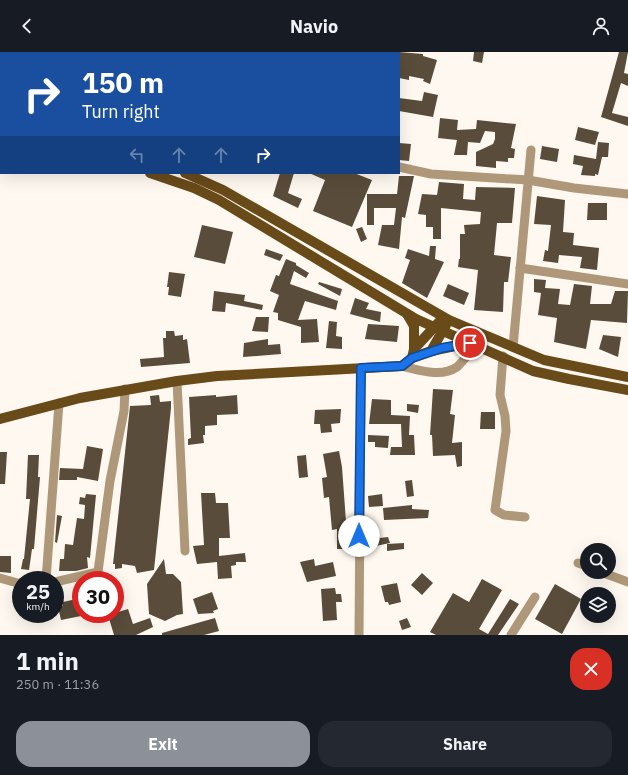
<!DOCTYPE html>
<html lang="en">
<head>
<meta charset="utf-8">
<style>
	:root { --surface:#171b24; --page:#242831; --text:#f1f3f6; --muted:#9ea1a6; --accent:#8c9099 }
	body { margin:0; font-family:"IBM Plex Sans",sans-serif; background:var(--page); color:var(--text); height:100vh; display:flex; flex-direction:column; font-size:15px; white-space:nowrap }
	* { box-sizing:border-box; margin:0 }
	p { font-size:13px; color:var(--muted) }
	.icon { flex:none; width:22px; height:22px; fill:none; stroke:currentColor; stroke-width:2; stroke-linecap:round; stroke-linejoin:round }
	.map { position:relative; height:583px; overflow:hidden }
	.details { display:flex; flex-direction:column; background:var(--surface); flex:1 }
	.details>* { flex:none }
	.guide { position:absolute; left:0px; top:0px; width:400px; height:122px; box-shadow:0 4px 16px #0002; background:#1a4fa0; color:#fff; overflow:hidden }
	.fabs { position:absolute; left:580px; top:491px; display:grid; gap:8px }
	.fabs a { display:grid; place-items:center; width:36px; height:36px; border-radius:50%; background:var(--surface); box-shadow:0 4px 16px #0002; font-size:20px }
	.speed { position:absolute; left:12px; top:519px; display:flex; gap:8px; font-size:20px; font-weight:700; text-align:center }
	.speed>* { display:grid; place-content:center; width:52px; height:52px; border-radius:50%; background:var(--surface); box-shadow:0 4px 16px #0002; line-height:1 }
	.speed small { font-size:10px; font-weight:400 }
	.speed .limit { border:6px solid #d22; background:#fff; color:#111 }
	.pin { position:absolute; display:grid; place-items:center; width:34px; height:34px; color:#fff; margin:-17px; border:2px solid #fff; border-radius:50%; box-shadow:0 1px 4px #0007 }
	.me { position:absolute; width:44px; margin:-22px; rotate:0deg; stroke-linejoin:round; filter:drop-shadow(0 0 3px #0008) }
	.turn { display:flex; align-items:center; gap:14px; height:84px; padding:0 16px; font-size:18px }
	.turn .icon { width:52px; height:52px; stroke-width:2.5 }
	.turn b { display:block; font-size:28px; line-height:34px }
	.lanes { display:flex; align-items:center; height:38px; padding:0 16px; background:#0003; justify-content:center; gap:20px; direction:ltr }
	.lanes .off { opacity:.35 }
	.round { display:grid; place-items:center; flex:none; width:42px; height:42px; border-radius:16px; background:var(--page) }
	.summary { display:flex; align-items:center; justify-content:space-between; height:68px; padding:0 16px }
	h1 { font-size:24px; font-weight:800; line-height:30px }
	.primary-button { display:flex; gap:8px; margin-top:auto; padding:8px 16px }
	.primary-button a { flex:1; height:46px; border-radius:16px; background:var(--accent); color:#fff; font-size:16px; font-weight:800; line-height:46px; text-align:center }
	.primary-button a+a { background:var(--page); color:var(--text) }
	header { display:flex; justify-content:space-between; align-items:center; height:52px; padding:0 16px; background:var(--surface); font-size:18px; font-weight:800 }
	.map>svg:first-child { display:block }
	.building { fill:#594c3a }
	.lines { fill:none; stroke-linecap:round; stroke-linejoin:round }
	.minor { stroke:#af9879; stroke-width:9 }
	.major { stroke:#694a19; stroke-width:10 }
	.route-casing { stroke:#114b97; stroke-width:10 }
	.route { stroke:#1a73e8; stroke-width:7 }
</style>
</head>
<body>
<header><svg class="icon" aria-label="back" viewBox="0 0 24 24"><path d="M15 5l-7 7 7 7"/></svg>Navio<svg class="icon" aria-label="person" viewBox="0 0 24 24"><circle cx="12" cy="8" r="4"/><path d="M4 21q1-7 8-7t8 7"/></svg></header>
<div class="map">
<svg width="628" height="583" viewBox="0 0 628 583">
	<rect width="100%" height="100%" fill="#fff8f0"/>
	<g class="building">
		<polygon points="399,0 423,2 423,4 437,8 430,32 423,29 424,27 409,24 409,28 399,26"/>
		<polygon points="474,0 484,0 482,11 473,9"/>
		<polygon points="619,0 628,0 624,21 628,22 628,34 621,31 612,61 628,65 628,74 601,65"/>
		<polygon points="424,40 438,43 433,65 399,59 399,46 422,49"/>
		<polygon points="440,66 458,68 457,78 476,77 477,68 516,72 511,96 515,97 514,106 508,106 508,110 496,109 496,116 476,114 476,100 493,92 495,87 495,80 485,79 480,91 468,90 467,103 454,103 457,88 438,86"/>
		<polygon points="578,75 599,80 595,93 575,88"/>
		<polygon points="598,90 609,91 608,105 602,105 598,123 595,122 595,124 581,123 583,114 573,112 574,103 596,107"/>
		<polygon points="399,91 411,92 409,109 399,108"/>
		<polygon points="542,94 559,97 557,110 540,107"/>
		<polygon points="280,121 294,121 288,141 302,147 298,156 273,144"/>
		<polygon points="309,121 354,121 372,128 352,175 313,159 325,128"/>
		<polygon points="399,124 414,124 405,166 402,165 399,197 378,193 382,173 394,173 396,156 374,156 374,173 367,173 367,142 397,142"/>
		<polygon points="439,130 464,132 463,147 475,148 476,135 515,136 512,171 497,171 494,203 511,205 508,230 504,230 503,260 474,258 478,218 458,215 459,207 460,207 460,182 465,182 464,173 480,172 481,160 441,156 441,187 433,187 433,175 426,175 426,163 418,162 422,142 437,143"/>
		<polygon points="537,144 565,148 563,180 574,181 573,193 599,196 597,218 580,216 582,205 559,203 558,211 543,209 545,198 548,199 551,173 534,172"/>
		<polygon points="588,151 607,151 607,168 587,168"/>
		<polygon points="202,173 233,180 225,212 194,205"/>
		<polygon points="362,175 367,187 361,190 356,177"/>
		<polygon points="430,194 436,194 435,207 444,210 427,246 402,231 410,208 405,206 408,197 429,204"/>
		<polygon points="266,197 283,203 280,209 264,203"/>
		<polygon points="286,207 296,211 296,213 309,221 306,226 294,219 290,232 338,249 336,258 305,249 298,268 317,267 319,290 301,291 301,275 278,268 278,261 273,260 279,243 270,239 276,223 279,224"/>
		<polygon points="169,220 185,222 181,245 168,243 169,235 167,235"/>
		<polygon points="534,227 546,228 545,236 560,237 558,252 570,253 574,232 592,234 590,252 611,252 615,239 628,239 627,271 591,268 586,297 554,290 557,266 538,263 541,241 534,240"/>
		<polygon points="319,230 342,237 340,244 318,232"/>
		<polygon points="448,232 469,241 464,253 443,244"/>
		<polygon points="214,239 245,243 244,249 263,253 262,258 226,251 225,260 212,259"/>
		<polygon points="355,246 369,251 366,257 381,260 380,270 350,262"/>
		<polygon points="256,265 269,265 268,280 252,279"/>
		<polygon points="329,269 337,270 336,284 342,285 342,297 326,296"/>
		<polygon points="368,272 399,274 397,290 365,287"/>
		<polygon points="166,279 174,279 175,284 183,283 183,288 187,287 190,311 141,315 140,307 164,305 163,286 166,286"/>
		<polygon points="603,283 621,285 618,305 599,297"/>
		<polygon points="268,287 268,293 280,292 281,302 243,305 244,291"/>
		<polygon points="433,337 453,338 450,362 455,363 452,391 462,390 462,414 457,415 455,403 433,404 432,383 430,383"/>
		<polygon points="159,343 160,350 171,349 171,356 154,518 137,521 135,514 122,512 122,516 115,517 115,512 113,512 130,354 151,353 150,344"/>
		<polygon points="216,343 216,345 237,343 238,362 217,363 217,373 205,374 205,383 203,383 204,391 188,393 188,387 191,386 189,345"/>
		<polygon points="372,347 391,348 391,363 410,364 409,383 414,383 415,403 390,403 391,395 402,395 401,372 369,372"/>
		<polygon points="407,352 419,353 418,361 407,359"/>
		<polygon points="341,357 340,371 331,372 332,380 321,381 320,372 314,372 315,358"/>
		<polygon points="481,360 495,360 495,377 480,377"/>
		<polygon points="368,383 389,384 388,396 375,395 375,390 368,390"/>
		<polygon points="87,394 103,397 98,429 77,425 77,428 59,428 60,416 83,417"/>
		<polygon points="339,399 342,415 348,497 337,497 337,477 332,478 329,445 324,446 322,426 327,425 323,402"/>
		<polygon points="0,400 7,400 5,432 0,432"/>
		<polygon points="28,403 39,403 38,425 40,425 34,497 32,497 29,518 21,517 23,507 24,507 30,447 26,447"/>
		<polygon points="306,403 308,425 299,426 297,404"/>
		<polygon points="412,428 414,444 407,445 405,429"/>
		<polygon points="201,441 215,441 216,451 228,451 230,486 219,486 219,504 245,501 246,510 236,510 236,513 231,514 232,526 218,527 217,510 197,512 193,494 204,493"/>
		<polygon points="86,442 96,443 90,506 87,505 88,516 76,519 59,519 60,507 64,507 65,492 73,493 77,466 84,467 85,453 79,452 80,445 85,446"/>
		<polygon points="382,442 383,454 369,455 368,444"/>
		<polygon points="412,453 412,457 429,458 428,466 384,468 383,456"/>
		<polygon points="57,463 62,464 57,491 55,490"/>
		<polygon points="379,484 380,486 388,485 390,491 371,495 369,487"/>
		<polygon points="404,491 404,497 387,499 387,492"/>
		<polygon points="0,504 11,504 11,521 0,520"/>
		<polygon points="164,507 166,522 173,522 181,530 183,562 177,563 165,569 149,562 147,532"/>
		<polygon points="314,507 315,514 333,510 336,524 307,530 300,510"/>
		<polygon points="422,521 433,531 422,543 411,533"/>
		<polygon points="482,527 502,538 479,577 488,582 510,547 519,552 498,583 436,583 430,580 453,541 469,550"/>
		<polygon points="397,531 401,550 389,553 388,550 385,550 381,534"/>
		<polygon points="555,532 581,547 562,582 535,567"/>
		<polygon points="335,536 336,542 341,542 342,550 336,550 337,568 323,569 321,537"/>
		<polygon points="212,540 218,557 213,559 214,561 198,562 193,547"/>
		<polygon points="81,546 81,564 61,568 58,555 63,554 63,550"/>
		<polygon points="128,557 133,572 150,566 153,575 136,583 114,583 108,563"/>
		<polygon points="215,566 219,579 204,583 162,583 162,581"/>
		<polygon points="407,566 411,575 402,578 399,569"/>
	</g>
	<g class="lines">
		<g class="minor">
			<polyline points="216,0 217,1"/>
			<polyline points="94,1 95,0"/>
			<polyline points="399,115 431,122 528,128 574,136 628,142"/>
			<polyline points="520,216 628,232"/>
			<polyline points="513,295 531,98"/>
			<polyline points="503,304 500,343 505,364 506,379 495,458 504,463 525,465"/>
			<path d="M402,314C419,318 441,326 457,315C464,309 470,299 476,293"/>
			<polyline points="177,329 185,499"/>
			<polyline points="578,511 587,514"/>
			<polyline points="601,520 628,530"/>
			<polyline points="0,526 21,532"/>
			<polyline points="46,528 59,351"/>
			<polyline points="55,530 98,520 110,429 124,359 125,337"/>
			<polyline points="359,583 361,316"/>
			<polyline points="511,583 535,545"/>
		</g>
		<g class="major">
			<polyline points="0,95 1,95"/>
			<polyline points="0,105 1,105"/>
			<polyline points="150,121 194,136 219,148 416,267 533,319 569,327 628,338"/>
			<polyline points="185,121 223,138 449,268 544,308 628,325"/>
			<polyline points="407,262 414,274 414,297"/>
			<polyline points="431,299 470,291"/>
			<polyline points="412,306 414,297 439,270"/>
			<polyline points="0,367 80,346 177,329 217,324 402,314 412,306 431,299 446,273"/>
		</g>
	</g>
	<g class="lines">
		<g class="route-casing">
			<polyline id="route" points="359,484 361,316 402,314 412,306 442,296 470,291"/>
		</g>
		<use href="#route" class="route"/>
	</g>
</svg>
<div class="fabs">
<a><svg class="icon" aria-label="search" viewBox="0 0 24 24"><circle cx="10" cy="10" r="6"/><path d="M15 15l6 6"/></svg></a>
<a><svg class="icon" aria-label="layers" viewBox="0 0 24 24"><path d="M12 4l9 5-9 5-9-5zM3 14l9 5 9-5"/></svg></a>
</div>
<div class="speed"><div>25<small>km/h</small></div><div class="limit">30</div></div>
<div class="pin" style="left:470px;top:291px;background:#d93025"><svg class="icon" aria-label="arrive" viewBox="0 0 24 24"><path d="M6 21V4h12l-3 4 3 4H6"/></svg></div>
<svg class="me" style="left:359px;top:484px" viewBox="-20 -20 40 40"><circle r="19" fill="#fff"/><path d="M0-13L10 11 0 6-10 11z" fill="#1a73e8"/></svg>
<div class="guide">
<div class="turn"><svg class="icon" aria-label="right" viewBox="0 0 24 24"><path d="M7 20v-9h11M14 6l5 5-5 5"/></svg><div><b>150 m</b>Turn right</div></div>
<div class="lanes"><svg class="icon off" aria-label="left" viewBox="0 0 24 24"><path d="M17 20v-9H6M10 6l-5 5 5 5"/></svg><svg class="icon off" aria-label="ahead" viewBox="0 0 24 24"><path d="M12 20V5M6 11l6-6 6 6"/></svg><svg class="icon off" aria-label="ahead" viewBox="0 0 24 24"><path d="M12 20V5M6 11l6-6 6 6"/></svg><svg class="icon" aria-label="right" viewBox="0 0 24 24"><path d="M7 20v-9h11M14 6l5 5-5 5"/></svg></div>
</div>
</div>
<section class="details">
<div class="summary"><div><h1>1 min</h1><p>250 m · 11:36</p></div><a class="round" style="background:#d93025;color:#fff"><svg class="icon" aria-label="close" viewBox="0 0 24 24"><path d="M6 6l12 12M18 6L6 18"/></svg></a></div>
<div class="primary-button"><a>Exit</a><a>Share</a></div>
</section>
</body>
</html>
